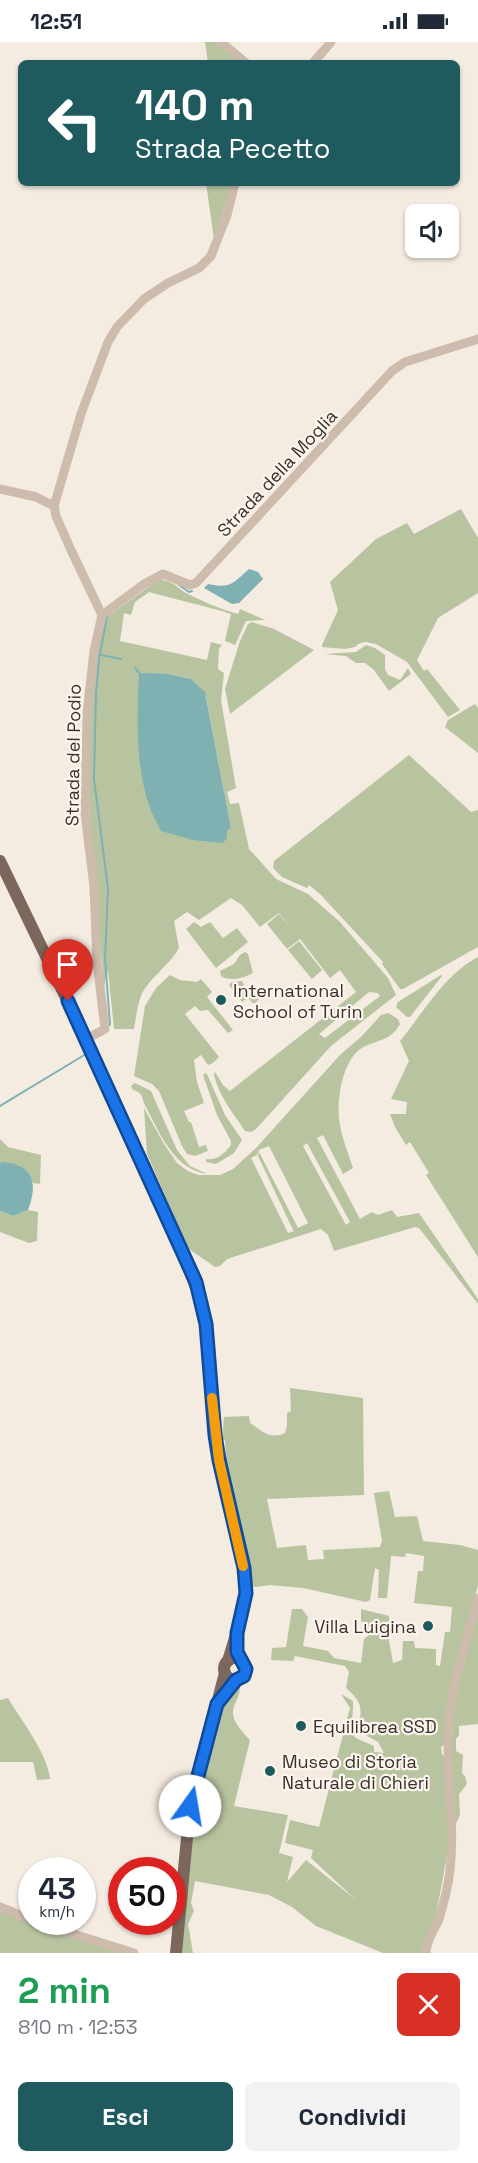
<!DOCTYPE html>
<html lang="it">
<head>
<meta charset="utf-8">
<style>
	:root { --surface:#fff; --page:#f2f2f3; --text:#1f2937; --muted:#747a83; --accent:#1f5a5e }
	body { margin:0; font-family:"Space Grotesk",sans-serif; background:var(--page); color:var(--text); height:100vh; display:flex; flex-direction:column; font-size:22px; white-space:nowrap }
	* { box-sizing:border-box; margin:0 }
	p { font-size:20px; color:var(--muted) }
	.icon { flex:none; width:33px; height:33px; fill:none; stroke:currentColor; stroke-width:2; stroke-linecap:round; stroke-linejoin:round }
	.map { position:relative; height:1911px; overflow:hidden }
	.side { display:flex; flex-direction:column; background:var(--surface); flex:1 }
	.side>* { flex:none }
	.hud { position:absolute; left:18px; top:18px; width:442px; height:126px; border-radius:9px; box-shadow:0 2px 4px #0004; background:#1f5a5e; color:#fff; overflow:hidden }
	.tools { position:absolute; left:405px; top:162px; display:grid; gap:12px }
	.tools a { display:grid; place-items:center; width:54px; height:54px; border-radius:9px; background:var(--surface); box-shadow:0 2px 4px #0004; font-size:30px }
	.speed { position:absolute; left:18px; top:1815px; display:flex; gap:12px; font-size:30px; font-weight:700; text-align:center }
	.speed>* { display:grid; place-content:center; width:78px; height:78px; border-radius:50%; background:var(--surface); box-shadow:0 2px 4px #0004; line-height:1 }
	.speed small { font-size:15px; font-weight:400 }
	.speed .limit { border:9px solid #d22; background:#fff; color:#111 }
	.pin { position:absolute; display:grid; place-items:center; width:51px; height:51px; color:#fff; margin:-62px -26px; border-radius:50% 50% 50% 0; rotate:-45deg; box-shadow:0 0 6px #0007 }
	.pin .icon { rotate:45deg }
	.me { position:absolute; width:66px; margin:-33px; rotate:13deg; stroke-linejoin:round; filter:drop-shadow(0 0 4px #0008) }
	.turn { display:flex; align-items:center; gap:21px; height:126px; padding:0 18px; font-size:27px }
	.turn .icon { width:78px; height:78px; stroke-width:2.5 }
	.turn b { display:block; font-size:42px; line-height:51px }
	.round { display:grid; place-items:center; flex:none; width:63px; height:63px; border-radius:9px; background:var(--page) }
	.summary { display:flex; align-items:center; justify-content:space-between; height:102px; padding:0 18px }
	h1 { font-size:36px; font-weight:600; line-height:45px; color:#1e9e55 }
	.button { display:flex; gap:12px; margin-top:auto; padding:12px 18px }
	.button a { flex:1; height:69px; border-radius:9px; background:var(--accent); color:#fff; font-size:24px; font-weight:600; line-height:69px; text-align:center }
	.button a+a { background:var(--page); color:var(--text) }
	.status { display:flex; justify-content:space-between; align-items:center; height:42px; padding:0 30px; background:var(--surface); direction:ltr }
	.status svg { height:16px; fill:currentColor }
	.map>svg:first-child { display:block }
	.green { fill:#b8c4a0; fill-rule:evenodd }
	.water { fill:#7fb0b2 }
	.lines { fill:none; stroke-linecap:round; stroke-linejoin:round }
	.stream { stroke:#7fb0b2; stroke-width:2 }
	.minor { stroke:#cdbbac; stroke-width:9 }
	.major { stroke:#7d675c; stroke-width:12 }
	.route-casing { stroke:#114b97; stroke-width:15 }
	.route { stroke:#1a73e8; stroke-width:10 }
	.slow { stroke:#f59e0b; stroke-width:10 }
	.poi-dot { fill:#1f5a5e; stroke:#fbf5ee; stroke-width:2 }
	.labels { text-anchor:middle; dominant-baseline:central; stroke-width:4.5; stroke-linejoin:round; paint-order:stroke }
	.street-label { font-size:18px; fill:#3b302b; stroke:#fbf5ee }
	.poi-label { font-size:18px; fill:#3b302b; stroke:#fbf5ee; text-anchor:start }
</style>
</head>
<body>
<div class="status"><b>12:51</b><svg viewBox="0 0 49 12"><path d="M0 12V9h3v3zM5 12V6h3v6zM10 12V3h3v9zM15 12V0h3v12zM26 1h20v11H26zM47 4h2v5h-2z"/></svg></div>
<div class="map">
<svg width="478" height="1911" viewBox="0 0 478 1911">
	<rect width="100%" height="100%" fill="#f4ebe1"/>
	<g class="green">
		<polygon points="205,0 216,0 243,21 208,21"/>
		<polygon points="206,141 233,141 214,197"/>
		<polygon points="461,467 478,496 478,551 438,576 417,618 424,629 427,627 460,668 448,675 407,620 376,602 365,600 358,602 355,605 345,607 322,605 322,603 338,568 330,540 376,497 407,481 414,492"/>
		<path d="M158,538C174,538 176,546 188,552C204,560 220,567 238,572L240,567L265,578L246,579L235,603L225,599L231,572C204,563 176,558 149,550L135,560L131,573L124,571L120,599L207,618L211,600L222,603L219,607L218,627L224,631L221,658L236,746L227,750L230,762L239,761L249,807L276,837L308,852L340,880L388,936L396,953L331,1004L256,1087L251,1090L245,1089C233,1071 219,1054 214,1033L215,1030L223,1043L230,1049L356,950L340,928L330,936L300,897L287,907L267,882L279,872L292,888L279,871L260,885L242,863L231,856L199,878L187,870L174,879L179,906C169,924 148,937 141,954C137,964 136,976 134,987H114L108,928L104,945C95,824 73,696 104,577ZM169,632C191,637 193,635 206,654L231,786L227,789ZM369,950L378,951L380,954L325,996L319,992Z"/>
		<polygon points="252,580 274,587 314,608 230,672 225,647 240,599 248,582"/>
		<polygon points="366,603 375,606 385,613 385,627 388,633 400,638 408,626 411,632 389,649 374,628 365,621 356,621 346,614 325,612 356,610"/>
		<polygon points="475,662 478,666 478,711 445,685 448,678"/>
		<polygon points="409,713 471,770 478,768 478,905 403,947 400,947 382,922 383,920 320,852 309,843 307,846 282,835 273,826 274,819"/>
		<polygon points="194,880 201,885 210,880 223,896 237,886 248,900 216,926 186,887"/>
		<polygon points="299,899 322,928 312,937 288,908"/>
		<path d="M245,910L248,912L253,931C244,936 229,940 221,934L220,929L234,922L240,913Z"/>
		<path d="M478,915V1215L426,1133L429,1131L410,1100L406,1103L395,1085L390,1072H406L407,1060L391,1057L409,1019L400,999C424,970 444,933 478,915Z"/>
		<polygon points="170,933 180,938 197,940 201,937 212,950 207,955 233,988 228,991 208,968 200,969 195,964 185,972 219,1015 213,1021 208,1023 201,1013 194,1018 197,1040 204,1061 184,1069 189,1080 191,1080 199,1105 206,1103 208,1109 195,1114 187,1112 182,1104 159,1049 152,1042 134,1034 145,964 156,946"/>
		<polygon points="441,933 442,934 410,975 407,975 396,965 398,960"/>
		<polygon points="242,939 245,945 250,948 258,945 262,954 254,962 248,956 242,960 229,943 232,940"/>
		<path d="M388,971L398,977L400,982C390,1001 374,997 359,1008C342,1022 337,1057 339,1077C341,1094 348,1110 353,1126L343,1132L323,1093L317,1096L360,1177L372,1170L378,1173L392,1168L397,1175L419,1171L478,1257V1262L419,1186L415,1185L334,1209L328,1193L321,1187L227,1217L220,1224L215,1225L189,1207L184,1197L147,1112L144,1066L164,1102L177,1121L188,1129L198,1133H220L233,1127L256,1106L340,1013L362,994L381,973ZM307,1101L350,1180L346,1183L303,1104ZM269,1104L308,1181L298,1186L259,1110L258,1114L295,1192L294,1189L288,1191L251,1116L257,1113L259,1108Z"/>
		<path d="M205,1031L207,1032L225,1073L242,1098L234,1111L216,1122L206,1120V1117C217,1119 225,1111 231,1103V1099L217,1073L203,1033Z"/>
		<path d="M135,1041L151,1049L177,1108L190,1124L207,1132C174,1127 160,1092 146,1065C141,1056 144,1051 133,1048L131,1044Z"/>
		<polygon points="0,1081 0,1097 8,1105 41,1113 40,1142 33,1141 29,1132 2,1121 0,1122"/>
		<polygon points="28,1168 38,1170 37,1199 29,1201 0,1190 0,1169 13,1174"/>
		<path d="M290,1346L363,1356L364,1453L267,1457L277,1506L306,1503L308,1518L324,1517L323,1508L380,1505L382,1499L374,1451L389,1449L395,1475L417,1474L423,1499L460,1503L478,1508V1543L460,1616L446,1701L441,1705L442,1712L447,1718L449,1803L434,1884L423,1911H383L316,1884L292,1865L269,1853L195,1839L191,1861L194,1869L188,1882L193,1911H178L191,1785L219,1664L235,1644L238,1643L240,1646C240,1654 234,1661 233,1669C232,1680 243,1690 250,1698L234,1764L288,1773L279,1811L293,1815L287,1840L306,1818L356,1858L311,1816L313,1808L285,1801L290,1778L319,1785L350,1666L341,1652L353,1659C354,1668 349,1690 355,1695C360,1699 369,1701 374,1704V1710L384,1711L378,1700L360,1690C358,1684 359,1681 360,1675C363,1662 355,1654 346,1646L349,1630L345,1624L295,1614L293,1619L271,1618L272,1606L286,1605L292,1567H302L308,1575L303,1604L328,1609L334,1616L361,1621L364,1597L370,1592L368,1583L361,1579V1567L389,1574V1599L393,1621L402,1618L403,1599H414L415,1606L436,1607V1623L440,1624L445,1590H450L452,1565L414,1561L418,1529H423L424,1514L406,1511L405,1515L391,1514L387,1556H378L379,1528L375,1526L370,1558L366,1560L303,1546L270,1543L257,1545L250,1544L227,1433L225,1398L222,1397L224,1375L249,1374L250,1381C262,1389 270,1398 285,1391L287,1384V1371L291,1369Z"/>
		<polygon points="478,1569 478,1682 459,1684 459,1693 456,1697 456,1709 463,1713 462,1731 465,1734 467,1742 459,1752 460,1773 455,1784 451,1709 454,1660"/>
		<path d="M8,1656C21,1678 48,1712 50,1737L37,1738L33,1720H0V1658Z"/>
		<polygon points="0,1867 125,1911 0,1911"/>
	</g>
	<g class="water">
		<path d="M249,527L258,530L263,537L239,561L232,562L204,546L208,542C231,547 233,541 249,527Z"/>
		<path d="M139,631L169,632L191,637L205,650L231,786L227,789V796L223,801L193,798L161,789C157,781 152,772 149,763C135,722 137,674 139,631Z"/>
		<path d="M2,1120C34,1122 38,1142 28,1168L13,1174L0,1169V1122Z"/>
	</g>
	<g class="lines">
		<g class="stream">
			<polyline points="179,543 189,550 192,549"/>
			<polyline points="107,574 99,617 96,652 94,737 108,847 105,916 110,983"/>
			<polyline points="101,613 121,617"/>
			<polyline points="135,626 141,633"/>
			<polyline points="0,1064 86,1012"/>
		</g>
		<g class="minor">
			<polyline points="221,0 246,21"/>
			<polyline points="313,21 331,0"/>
			<polyline points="0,447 36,455 54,464"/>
			<polyline points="102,573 144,542 163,532 190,543 196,541 392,329 405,320 478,297"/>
			<polyline points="86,997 105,987 97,920 94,845 85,771 87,672 94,609 102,573 71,508 56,474 54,464 81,372 108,300 117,285 144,257 168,241 199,226 211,214 227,173 235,141"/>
			<polyline points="0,1865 32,1878"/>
			<polyline points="35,1880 134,1911"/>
			<path d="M426,1911C426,1898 434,1889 439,1877C444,1861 448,1845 450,1828C455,1782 447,1736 448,1690C450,1645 467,1599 478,1556"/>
		</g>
		<g class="major">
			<polyline points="0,819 86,997 179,1203 201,1258 209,1304 215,1393 244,1526 246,1551 244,1566 228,1619"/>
			<circle cx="235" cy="1627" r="11"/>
			<polyline points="176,1911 190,1764 225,1631"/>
		</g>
	</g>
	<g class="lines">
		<g class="route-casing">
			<polyline id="route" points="68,959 196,1240 206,1282 215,1393 219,1418 244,1526 246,1551 237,1591 237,1610 246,1627 244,1634 236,1638 217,1662 190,1764"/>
		</g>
		<use href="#route" class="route"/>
		<polyline class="slow" points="212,1356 219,1418 243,1524"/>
	</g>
	<g class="poi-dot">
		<circle cx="221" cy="958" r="6"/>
		<circle cx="428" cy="1584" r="6"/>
		<circle cx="301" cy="1684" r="6"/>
		<circle cx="270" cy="1729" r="6"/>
	</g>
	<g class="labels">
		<g class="street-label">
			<text transform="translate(277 431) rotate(-47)">Strada della Moglia</text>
			<text transform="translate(73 713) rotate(-89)">Strada del Podio</text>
		</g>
		<g class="poi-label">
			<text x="233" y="948">International<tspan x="233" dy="21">School of Turin</tspan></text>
			<text x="416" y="1584" text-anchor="end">Villa Luigina</text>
			<text x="313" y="1684">Equilibrea SSD</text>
			<text x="282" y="1719">Museo di Storia<tspan x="282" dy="21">Naturale di Chieri</tspan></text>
		</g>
	</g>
</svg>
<div class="tools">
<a><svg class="icon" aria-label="sound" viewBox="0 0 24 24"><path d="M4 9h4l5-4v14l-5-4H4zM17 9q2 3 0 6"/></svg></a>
</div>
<div class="speed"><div>43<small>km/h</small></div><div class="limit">50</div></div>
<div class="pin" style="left:68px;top:959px;background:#d93025"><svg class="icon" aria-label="arrive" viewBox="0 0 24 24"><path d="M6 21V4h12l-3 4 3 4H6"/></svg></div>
<svg class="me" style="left:190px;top:1764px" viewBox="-20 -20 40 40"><circle r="19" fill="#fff"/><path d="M0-13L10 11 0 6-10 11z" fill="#1a73e8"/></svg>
<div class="hud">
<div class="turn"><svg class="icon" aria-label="left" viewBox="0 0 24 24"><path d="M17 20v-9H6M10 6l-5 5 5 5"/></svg><div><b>140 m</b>Strada Pecetto</div></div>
</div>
</div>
<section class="side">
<div class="summary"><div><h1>2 min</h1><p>810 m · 12:53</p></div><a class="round" style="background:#d93025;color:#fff"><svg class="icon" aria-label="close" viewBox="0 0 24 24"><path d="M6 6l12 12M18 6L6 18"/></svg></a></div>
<div class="button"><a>Esci</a><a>Condividi</a></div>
</section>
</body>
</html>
